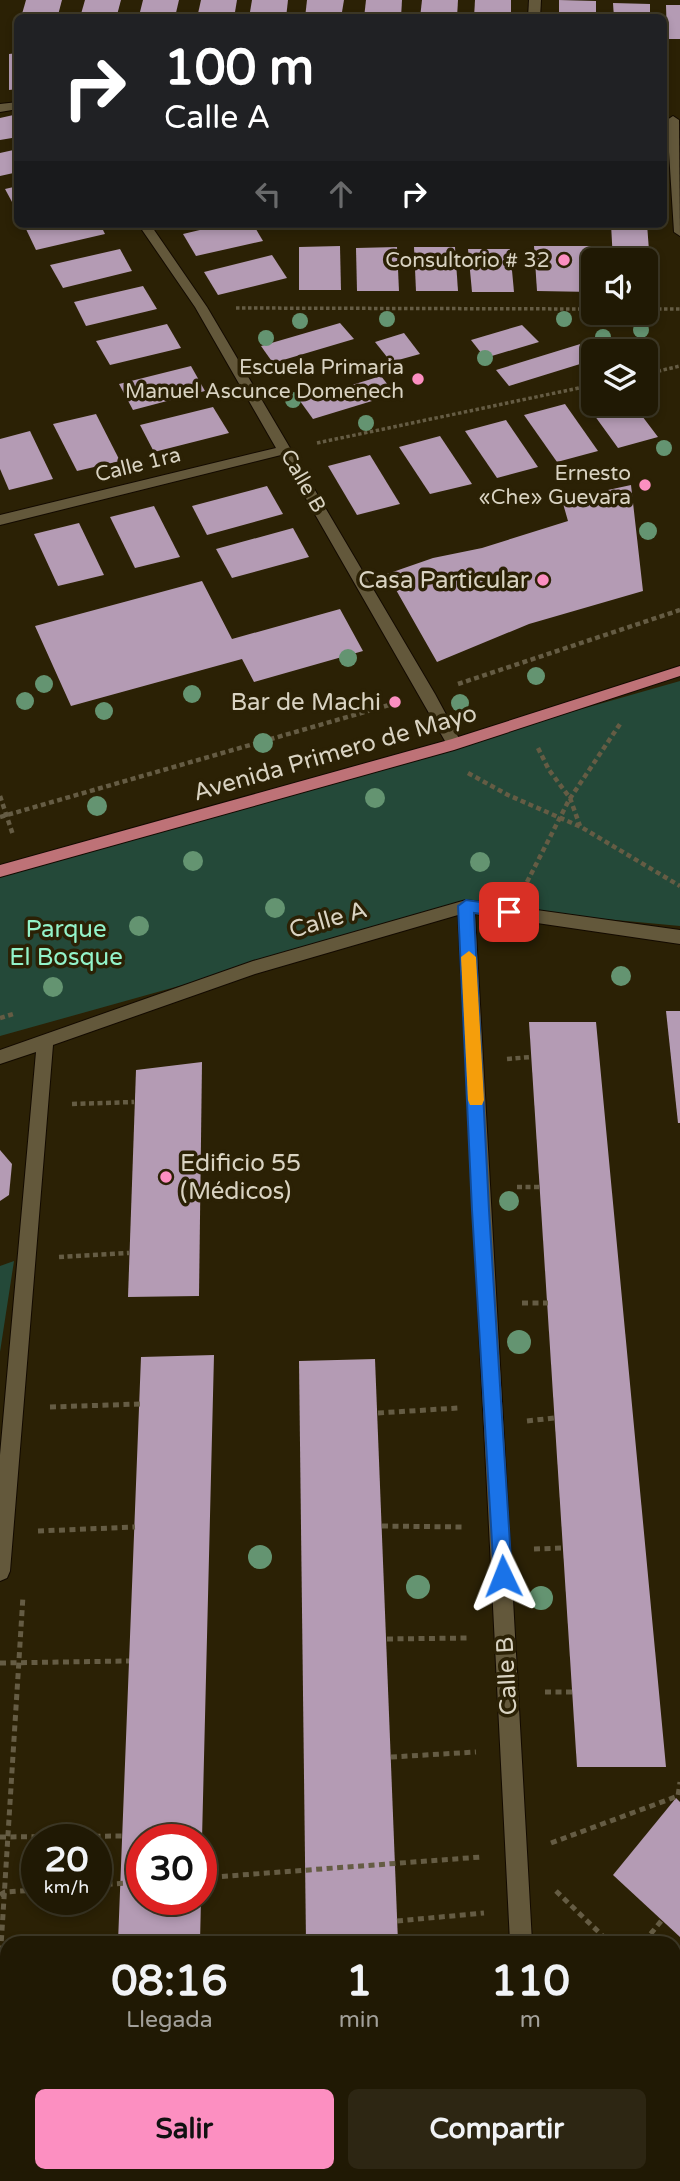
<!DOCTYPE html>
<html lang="es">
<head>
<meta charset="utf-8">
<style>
	:root { --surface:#201904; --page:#2d2613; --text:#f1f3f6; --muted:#a2a09a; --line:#3d3826; --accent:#fc8fc1 }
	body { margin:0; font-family:"Varela Round",sans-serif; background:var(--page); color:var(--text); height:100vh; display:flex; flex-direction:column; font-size:26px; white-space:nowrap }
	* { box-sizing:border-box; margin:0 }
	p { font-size:23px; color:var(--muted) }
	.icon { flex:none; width:38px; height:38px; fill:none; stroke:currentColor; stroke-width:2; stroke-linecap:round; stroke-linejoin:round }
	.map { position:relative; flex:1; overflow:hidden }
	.side { position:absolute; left:0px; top:1936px; width:681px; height:247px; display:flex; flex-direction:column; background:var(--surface); border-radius:21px 21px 0 0; box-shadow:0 4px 10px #0003,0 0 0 2px var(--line) }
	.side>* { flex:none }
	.top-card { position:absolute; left:14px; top:14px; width:653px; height:214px; border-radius:10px; box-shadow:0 4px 10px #0003,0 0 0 2px var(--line); background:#202124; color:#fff; overflow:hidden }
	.tools { position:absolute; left:581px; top:248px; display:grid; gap:14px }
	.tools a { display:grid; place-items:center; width:77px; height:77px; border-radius:10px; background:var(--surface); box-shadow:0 4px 10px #0003,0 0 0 2px var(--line); font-size:35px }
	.speed { position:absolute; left:21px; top:1824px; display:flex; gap:14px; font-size:35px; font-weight:700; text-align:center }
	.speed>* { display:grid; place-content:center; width:91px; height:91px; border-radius:50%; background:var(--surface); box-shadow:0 4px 10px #0003,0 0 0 2px var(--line); line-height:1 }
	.speed small { font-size:18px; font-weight:400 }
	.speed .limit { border:10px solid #d22; background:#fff; color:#111 }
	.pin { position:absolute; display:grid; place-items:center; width:60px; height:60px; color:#fff; margin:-30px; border-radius:14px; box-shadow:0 4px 10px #0006 }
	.me { position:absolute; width:77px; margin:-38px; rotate:358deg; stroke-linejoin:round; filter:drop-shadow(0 0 5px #0008) }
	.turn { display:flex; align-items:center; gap:24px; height:147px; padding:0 35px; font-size:32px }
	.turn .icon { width:91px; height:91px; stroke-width:2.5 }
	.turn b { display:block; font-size:49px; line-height:60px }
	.lanes { display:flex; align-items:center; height:66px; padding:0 35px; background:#0003; justify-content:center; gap:35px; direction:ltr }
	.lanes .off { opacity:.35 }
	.eta { display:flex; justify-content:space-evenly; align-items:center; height:119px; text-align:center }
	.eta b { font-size:42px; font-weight:700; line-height:49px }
	.button { display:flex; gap:14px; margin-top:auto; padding:14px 35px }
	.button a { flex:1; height:80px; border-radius:10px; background:var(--accent); color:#111; font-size:28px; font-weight:700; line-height:80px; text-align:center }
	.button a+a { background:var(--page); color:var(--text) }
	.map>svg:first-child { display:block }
	.green { fill:#244939 }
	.building { fill:#b49bb4 }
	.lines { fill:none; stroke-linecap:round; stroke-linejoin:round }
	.service-casing { stroke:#130a00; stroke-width:2 }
	.minor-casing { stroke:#130a00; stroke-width:2 }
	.primary-casing { stroke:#130a00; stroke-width:2 }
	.path-far2 { stroke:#655c44; stroke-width:3.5; stroke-dasharray:3.5 2.5; stroke-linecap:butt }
	.path-far1 { stroke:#655c44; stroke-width:4.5; stroke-dasharray:5 3.5; stroke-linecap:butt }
	.path { stroke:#655c44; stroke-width:5; stroke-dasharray:6 4.5; stroke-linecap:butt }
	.service { fill:#63583b; fill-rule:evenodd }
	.minor { fill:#63583b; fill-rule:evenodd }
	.primary { fill:#be7277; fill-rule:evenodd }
	.tree { fill:#649471 }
	.route { fill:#1a73e8; stroke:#114b97; stroke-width:2 }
	.slow { fill:#f59e0b }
	.poi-dot { fill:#fc8fc1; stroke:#2b2105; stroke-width:2.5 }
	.labels { text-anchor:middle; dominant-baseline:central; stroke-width:7; stroke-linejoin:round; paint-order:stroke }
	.far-poi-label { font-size:21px; fill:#d9d3c2; stroke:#2b2105; text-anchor:end }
	.far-street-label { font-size:21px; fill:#d9d3c2; stroke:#2b2105 }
	.poi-label { font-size:24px; fill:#d9d3c2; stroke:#2b2105; text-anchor:end }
	.street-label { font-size:24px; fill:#d9d3c2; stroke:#2b2105 }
	.park-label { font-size:24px; fill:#93f3ca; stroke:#2b2105 }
</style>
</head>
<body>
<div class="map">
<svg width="680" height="2181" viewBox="0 0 680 2181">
	<rect width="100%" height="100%" fill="#2b2105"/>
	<g class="green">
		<polygon points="680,681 680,926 466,906 0,1036 0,875"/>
		<polygon points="14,1261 0,1352 0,1266"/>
	</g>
	<g class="building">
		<polygon points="26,0 62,0 58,15 22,14"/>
		<polygon points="85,0 121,0 117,15 81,14"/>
		<polygon points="143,0 179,0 175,17 139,16"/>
		<polygon points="201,0 237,0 234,18 197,18"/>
		<polygon points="252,0 288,0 286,18 249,18"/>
		<polygon points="307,0 344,0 341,18 305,18"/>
		<polygon points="366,0 402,0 401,18 364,18"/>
		<polygon points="422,0 458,0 457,18 420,18"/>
		<polygon points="475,0 511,0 511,18 474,18"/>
		<polygon points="559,0 596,1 596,18 559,18"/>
		<polygon points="613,3 650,4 650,18 614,18"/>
		<polygon points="666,5 680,5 680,39 667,39"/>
		<polygon points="18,53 18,89 9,90 9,54"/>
		<polygon points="18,114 18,137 0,140 0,118"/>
		<polygon points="18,149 18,172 0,176 0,153"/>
		<polygon points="18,186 18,213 5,189"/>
		<polygon points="39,224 100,224 105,234 36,250 25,227"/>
		<polygon points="225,224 253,224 263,241 196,256 183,234"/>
		<polygon points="611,224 647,224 652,290 646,290 646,261 613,261"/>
		<polygon points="340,246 341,290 299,290 299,247"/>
		<polygon points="534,246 591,246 593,292 537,291"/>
		<polygon points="397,247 399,291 357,291 356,248"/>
		<polygon points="414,247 455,247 458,291 416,291"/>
		<polygon points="120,249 132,271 63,288 50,265"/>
		<polygon points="468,249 510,249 514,292 472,292"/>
		<polygon points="272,255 287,278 218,295 204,272"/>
		<polygon points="143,286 157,309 86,326 74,302"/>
		<polygon points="340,323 354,339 273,363 261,346"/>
		<polygon points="167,324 181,348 110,365 96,341"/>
		<polygon points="522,325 539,342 485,358 471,340"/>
		<polygon points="404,333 420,354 391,362 375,342"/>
		<polygon points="603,337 616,352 593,352 593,360 509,386 496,370"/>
		<polygon points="191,366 205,391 133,410 119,384"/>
		<polygon points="381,376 395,394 313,419 300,401"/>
		<polygon points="593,399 593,404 633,404 658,437 618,448 584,401"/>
		<polygon points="565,404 598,451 557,462 524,415"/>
		<polygon points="213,407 229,433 154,452 140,425"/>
		<polygon points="96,414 120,461 77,471 53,424"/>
		<polygon points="506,420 538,467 497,478 465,431"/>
		<polygon points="30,431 53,479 9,490 0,469 0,439"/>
		<polygon points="440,436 472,484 430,494 399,447"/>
		<polygon points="370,455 400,504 357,515 328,466"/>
		<polygon points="631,485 643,591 529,624 437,662 387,574 433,558 482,548 568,521 562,500"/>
		<polygon points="267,486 283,514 207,535 192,506"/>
		<polygon points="154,506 180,557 135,568 110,517"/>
		<polygon points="79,523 104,575 58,586 34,534"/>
		<polygon points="293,528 309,557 232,578 216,549"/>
		<polygon points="202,581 232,639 340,609 363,651 254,682 242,659 71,706 35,626"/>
		<polygon points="666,1011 680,1011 680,1123 678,1123"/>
		<polygon points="529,1022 596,1022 666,1767 577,1767"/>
		<polygon points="202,1062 199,1296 128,1297 136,1070"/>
		<polygon points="0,1150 12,1164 9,1195 0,1201"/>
		<polygon points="214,1355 202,1839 142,1839 142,1899 201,1899 200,1942 118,1942 141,1357"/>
		<polygon points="375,1359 398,1942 306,1942 299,1361"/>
		<polygon points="676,1798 680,1802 680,1937 613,1875"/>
		<polygon points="109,2175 195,2175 194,2181 109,2181"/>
		<polygon points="309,2175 405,2175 406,2181 309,2181"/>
	</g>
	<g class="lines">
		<g class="service-casing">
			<polygon id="service" points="674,2091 680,2094 680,2121 674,2118"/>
		</g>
		<g class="minor-casing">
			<g id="minor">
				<polygon points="529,0 541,0 540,18 528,18"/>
				<polygon points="18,102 18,109 0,112 0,104"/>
				<polygon points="673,116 679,120 680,236 674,232 667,120"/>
				<polygon points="138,224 150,224 207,307 435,694 462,744 459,748 449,748 281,455 0,525 0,515 276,448 195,307"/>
				<polygon points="466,900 680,930 680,944 475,914 532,1942 510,1942 458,915 255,974 53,1045 10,1571 7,1578 0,1581 0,1455 36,1052 0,1064 0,1050 253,961"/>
				<polygon points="520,2175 544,2175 545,2181 521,2181"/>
			</g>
		</g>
		<g class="primary-casing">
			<polygon id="primary" points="680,666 680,676 454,750 0,877 0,865 452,739"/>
		</g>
		<g class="path-far2">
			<polyline points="236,308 593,309"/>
			<polyline points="646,309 680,309"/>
			<polyline points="646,374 680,366"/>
			<polyline points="317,443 593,385"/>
		</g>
		<g class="path-far1">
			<polyline points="458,684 680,610"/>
			<polyline points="538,748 549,770 570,798 580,826"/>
			<polyline points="468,773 508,795 581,827 680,886"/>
			<polyline points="0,796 13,835"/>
			<polyline points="0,817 396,703"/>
			<polyline points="527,882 569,800 620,724"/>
			<polyline points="0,1018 13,1014"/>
			<polyline points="507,1059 531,1057"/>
			<polyline points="72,1104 134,1102"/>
			<polyline points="517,1187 540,1187"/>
			<polyline points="59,1257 129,1253"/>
		</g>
		<g class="path">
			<polyline points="522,1303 548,1303"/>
			<polyline points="50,1407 140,1404"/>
			<polyline points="378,1413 458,1408"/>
			<polyline points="527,1421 554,1418"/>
			<polyline points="382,1526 465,1527"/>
			<polyline points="38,1531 135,1527"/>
			<polyline points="534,1549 563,1548"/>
			<polyline points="387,1639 470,1638"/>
			<polyline points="0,1663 129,1661"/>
			<polyline points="545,1692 572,1692"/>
			<polyline points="391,1757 476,1752"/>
			<polyline points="0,1837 122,1836"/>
			<polyline points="551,1843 678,1796 680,1782"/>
			<polyline points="201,1878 481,1857"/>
			<polyline points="96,1885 142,1882"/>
			<polyline points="556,1891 609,1942"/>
			<polyline points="0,1895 5,1892 37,1890"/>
			<polyline points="397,1921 484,1913"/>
			<polyline points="644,1942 662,1920"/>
			<polyline points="0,1962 23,1596"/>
			<polyline points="674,2003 680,2009"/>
			<polyline points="0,2029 7,2028"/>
		</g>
		<use href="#service" class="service"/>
		<use href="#minor" class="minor"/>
		<use href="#primary" class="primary"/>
	</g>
	<g class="tree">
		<circle cx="387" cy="319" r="8"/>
		<circle cx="564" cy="319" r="8"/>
		<circle cx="300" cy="321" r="8"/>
		<circle cx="641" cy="330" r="8"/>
		<circle cx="603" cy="337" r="8"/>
		<circle cx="266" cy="338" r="8"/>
		<circle cx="485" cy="358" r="8"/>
		<circle cx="293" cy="400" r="8"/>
		<circle cx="366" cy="423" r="8"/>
		<circle cx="664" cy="448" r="8"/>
		<circle cx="648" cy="531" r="9"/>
		<circle cx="348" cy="658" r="9"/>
		<circle cx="536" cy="676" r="9"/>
		<circle cx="44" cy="684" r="9"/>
		<circle cx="192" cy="694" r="9"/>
		<circle cx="25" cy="701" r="9"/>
		<circle cx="460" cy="703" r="9"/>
		<circle cx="104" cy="711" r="9"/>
		<circle cx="263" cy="743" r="10"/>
		<circle cx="375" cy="798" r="10"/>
		<circle cx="97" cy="806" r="10"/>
		<circle cx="193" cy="861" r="10"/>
		<circle cx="480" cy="862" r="10"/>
		<circle cx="275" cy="908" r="10"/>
		<circle cx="139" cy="926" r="10"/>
		<circle cx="621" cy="976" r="10"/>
		<circle cx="53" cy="987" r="10"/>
		<circle cx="509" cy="1201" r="10"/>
		<circle cx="519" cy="1342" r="12"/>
		<circle cx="260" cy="1557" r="12"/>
		<circle cx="418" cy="1587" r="12"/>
		<circle cx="541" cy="1598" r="12"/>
	</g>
	<polygon class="route" points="466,900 509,906 516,912 509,918 474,913 489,1210 512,1576 510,1582 503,1585 496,1582 494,1576 472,1210 458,906"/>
	<polygon class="slow" points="469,951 476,957 484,1100 482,1105 470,1105 468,1100 461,957"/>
	<g class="poi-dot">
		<circle cx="564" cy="260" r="7"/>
		<circle cx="418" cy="379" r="7"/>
		<circle cx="645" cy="485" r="7"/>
		<circle cx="543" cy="580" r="7"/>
		<circle cx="395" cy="702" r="7"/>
		<circle cx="166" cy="1177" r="7"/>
	</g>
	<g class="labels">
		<g class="far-poi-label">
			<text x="550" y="260">Consultorio # 32</text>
			<text x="404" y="367">Escuela Primaria<tspan x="404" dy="24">Manuel Ascunce Domenech</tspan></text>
			<text x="631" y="473">Ernesto<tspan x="631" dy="24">«Che» Guevara</tspan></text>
		</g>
		<g class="far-street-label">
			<text transform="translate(138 465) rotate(-14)">Calle 1ra</text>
			<text transform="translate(303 481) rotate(60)">Calle B</text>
		</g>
		<g class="poi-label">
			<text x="529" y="580">Casa Particular</text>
			<text x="381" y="702">Bar de Machi</text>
			<text x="180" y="1163" text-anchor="start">Edificio 55<tspan x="180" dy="28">(Médicos)</tspan></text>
		</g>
		<g class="street-label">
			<text transform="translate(335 753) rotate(-16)">Avenida Primero de Mayo</text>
			<text transform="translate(328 920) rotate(-16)">Calle A</text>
			<text transform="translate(507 1676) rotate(-93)">Calle B</text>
		</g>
		<g class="park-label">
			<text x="66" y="929">Parque<tspan x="66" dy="28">El Bosque</tspan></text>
		</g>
	</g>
</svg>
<div class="tools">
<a><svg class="icon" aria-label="sound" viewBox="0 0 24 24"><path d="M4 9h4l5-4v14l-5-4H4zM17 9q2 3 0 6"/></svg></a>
<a><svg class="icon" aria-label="layers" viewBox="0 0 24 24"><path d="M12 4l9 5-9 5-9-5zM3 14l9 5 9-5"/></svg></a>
</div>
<div class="speed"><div>20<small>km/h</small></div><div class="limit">30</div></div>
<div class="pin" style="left:509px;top:912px;background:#d93025"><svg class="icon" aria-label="arrive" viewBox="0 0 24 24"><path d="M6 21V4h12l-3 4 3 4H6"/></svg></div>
<svg class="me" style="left:503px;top:1576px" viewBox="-20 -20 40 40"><path d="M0-17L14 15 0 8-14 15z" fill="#1a73e8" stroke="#fff" stroke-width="4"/></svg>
<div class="top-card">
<div class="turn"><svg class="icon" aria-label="right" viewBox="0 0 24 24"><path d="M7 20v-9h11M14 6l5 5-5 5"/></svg><div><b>100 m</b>Calle A</div></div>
<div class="lanes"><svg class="icon off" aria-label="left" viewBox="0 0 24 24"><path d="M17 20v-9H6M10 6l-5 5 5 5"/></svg><svg class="icon off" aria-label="ahead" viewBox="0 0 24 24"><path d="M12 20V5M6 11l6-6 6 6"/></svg><svg class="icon" aria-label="right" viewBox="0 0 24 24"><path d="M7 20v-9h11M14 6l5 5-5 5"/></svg></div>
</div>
<section class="side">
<div class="eta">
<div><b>08:16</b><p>Llegada</p></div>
<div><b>1</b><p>min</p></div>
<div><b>110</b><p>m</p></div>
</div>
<div class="button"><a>Salir</a><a>Compartir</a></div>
</section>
</div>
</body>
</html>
